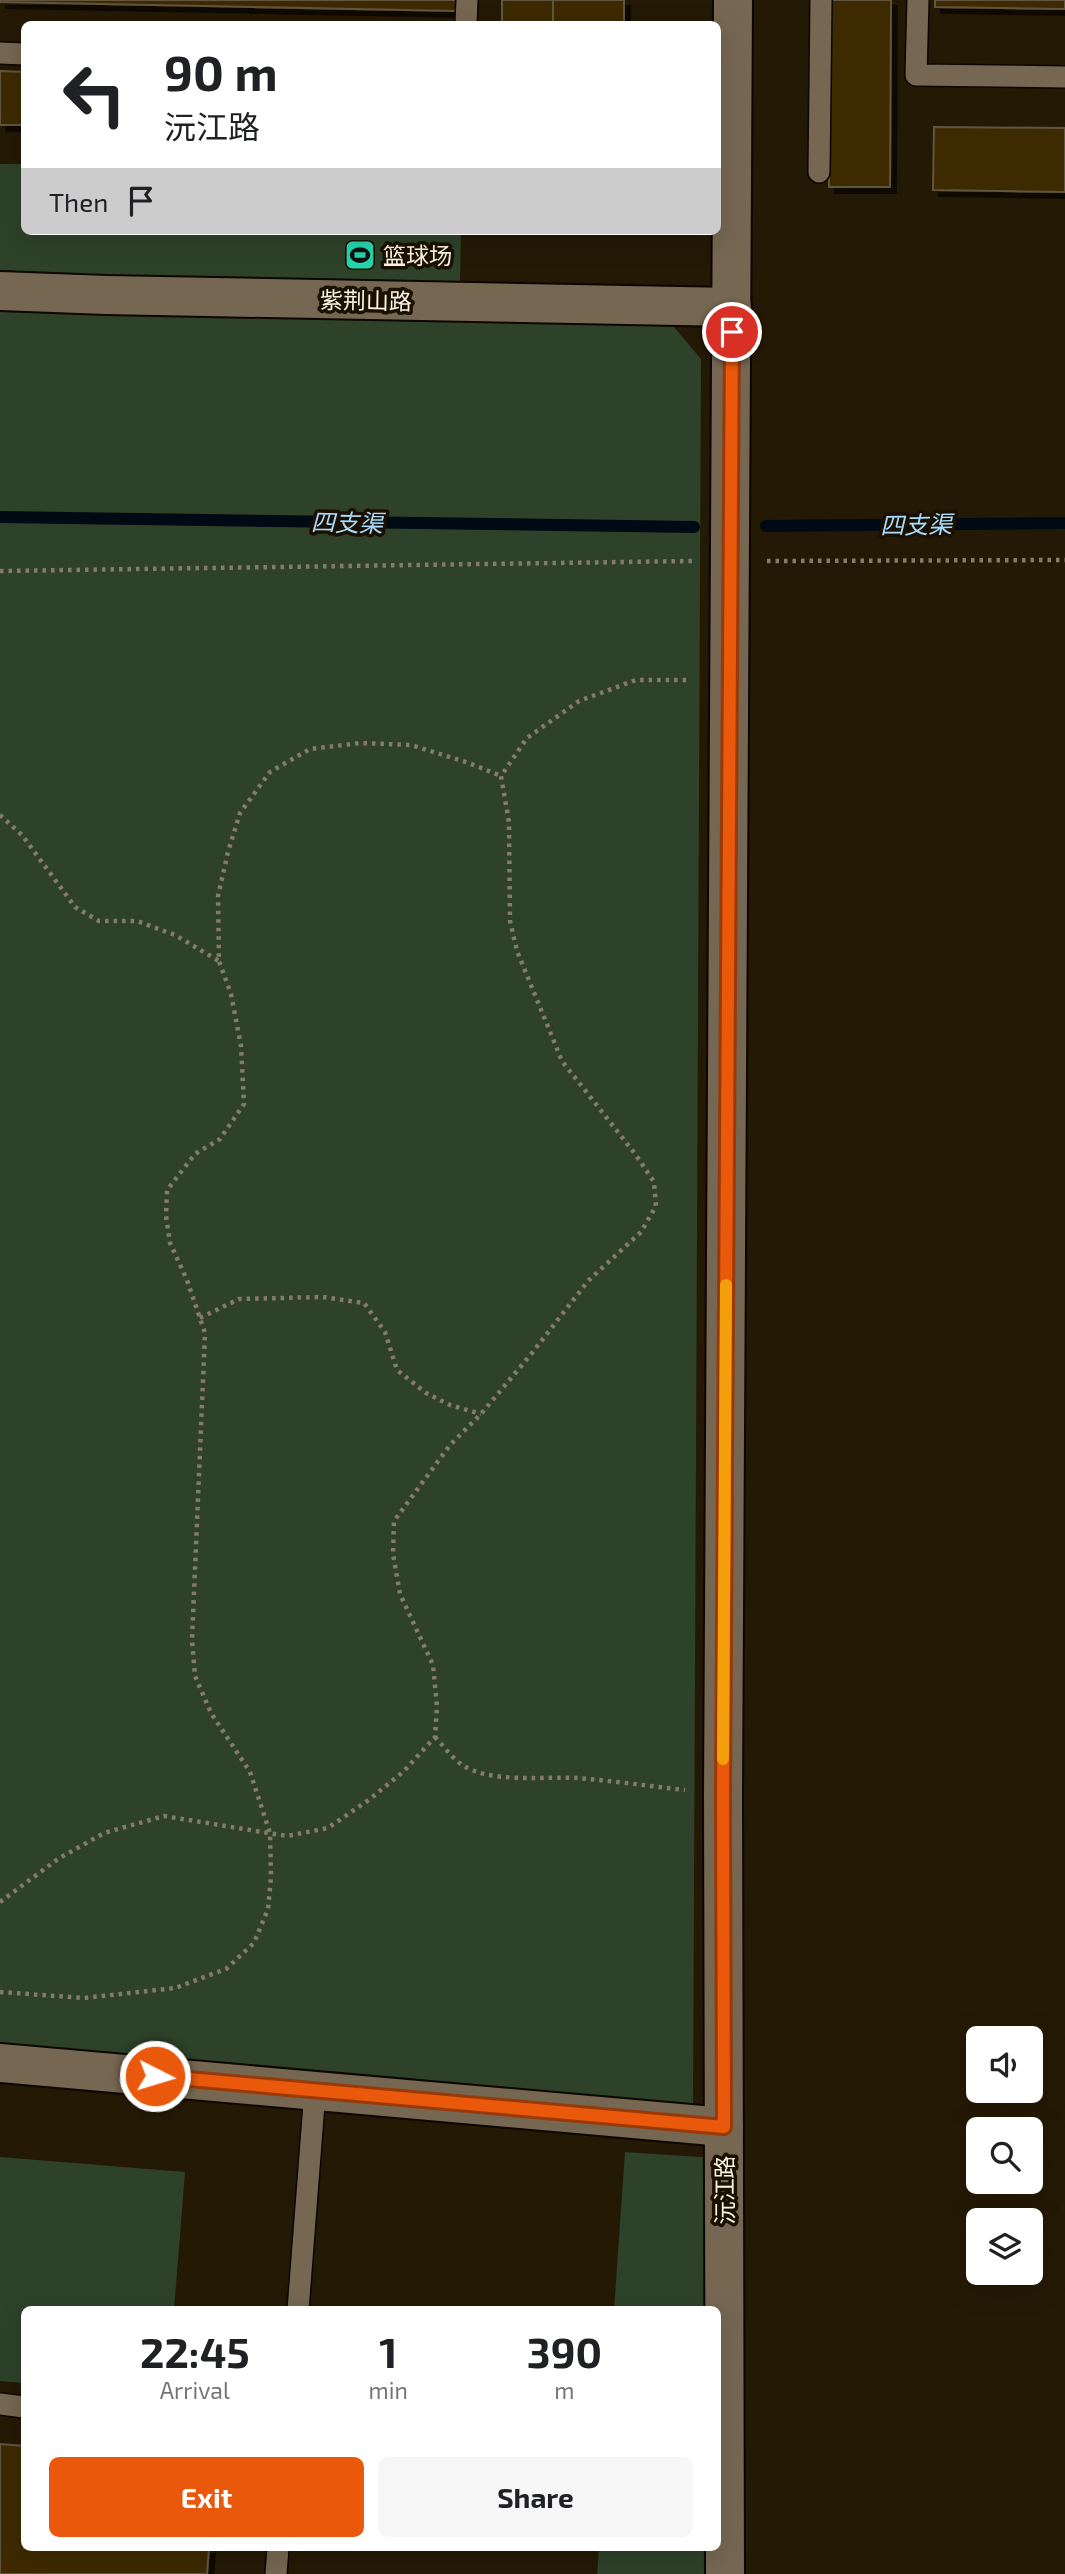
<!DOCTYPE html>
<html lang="en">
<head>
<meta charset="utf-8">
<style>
	:root { --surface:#fff; --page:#f6f6f6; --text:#202124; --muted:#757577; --accent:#ea580c }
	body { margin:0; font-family:"Exo 2","Noto Sans SC",sans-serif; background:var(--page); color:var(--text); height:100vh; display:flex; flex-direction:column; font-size:26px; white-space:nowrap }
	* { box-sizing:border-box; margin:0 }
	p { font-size:23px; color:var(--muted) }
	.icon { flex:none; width:38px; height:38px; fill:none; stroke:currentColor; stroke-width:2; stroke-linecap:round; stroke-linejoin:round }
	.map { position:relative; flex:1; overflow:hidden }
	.sheet { position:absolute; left:21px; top:2306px; width:700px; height:245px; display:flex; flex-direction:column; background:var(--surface); border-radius:10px; box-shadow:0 7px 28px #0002 }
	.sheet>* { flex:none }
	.hud { position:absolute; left:21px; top:21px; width:700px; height:214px; border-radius:10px; box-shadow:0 7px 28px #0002; background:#fff; color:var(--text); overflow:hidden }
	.controls { position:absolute; left:966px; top:2026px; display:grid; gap:14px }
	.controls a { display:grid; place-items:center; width:77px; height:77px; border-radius:10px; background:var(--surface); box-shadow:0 7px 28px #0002; font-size:35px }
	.pin { position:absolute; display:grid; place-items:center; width:60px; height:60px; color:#fff; margin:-30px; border:4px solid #fff; border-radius:50%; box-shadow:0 2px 7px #0007 }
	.me { position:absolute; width:77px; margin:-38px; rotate:95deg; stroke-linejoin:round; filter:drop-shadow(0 0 5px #0008) }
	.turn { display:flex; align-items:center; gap:24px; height:147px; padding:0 28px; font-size:32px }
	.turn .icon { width:91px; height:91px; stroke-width:2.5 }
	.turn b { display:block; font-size:49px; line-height:60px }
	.then { display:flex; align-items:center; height:66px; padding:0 28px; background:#0003; gap:14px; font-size:26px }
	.eta { display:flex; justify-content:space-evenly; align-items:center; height:119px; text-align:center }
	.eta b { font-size:42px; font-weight:700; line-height:49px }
	.action { display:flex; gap:14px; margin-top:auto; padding:14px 28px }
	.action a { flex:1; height:80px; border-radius:10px; background:var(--accent); color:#fff; font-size:28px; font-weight:700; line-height:80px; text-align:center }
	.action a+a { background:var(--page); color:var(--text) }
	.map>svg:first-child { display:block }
	.green { fill:#2e4129 }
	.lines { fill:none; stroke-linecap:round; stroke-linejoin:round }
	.stream { stroke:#000a15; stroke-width:12 }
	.building { fill:#3d2900; stroke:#62553f; stroke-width:2; filter:url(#shadow) }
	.service-casing { stroke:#0d0500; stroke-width:24 }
	.minor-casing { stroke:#0d0500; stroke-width:42 }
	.path { stroke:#847b6a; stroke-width:4.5; stroke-dasharray:3.5 5; stroke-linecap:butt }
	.service { stroke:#756751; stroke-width:21 }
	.minor { stroke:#756751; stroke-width:38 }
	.route-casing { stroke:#983908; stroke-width:18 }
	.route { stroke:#ea580c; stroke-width:12 }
	.slow { stroke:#f59e0b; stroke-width:12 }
	.labels { text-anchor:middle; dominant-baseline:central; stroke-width:7; stroke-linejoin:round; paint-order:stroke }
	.poi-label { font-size:23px; fill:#faf3e6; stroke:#1b1000; text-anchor:start }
	.street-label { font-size:23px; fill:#faf3e6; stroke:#1b1000 }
	.water-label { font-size:24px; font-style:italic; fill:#a6dcff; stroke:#1b1000 }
</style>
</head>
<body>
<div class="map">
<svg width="1065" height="2574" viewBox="0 0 1065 2574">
	<defs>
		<filter id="shadow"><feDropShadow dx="6" dy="6" stdDeviation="0" flood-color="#0009"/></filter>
	</defs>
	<rect width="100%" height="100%" fill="#241905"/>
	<g class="green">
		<polygon points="0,164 24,164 24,231 461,231 460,283 79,275 0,270"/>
		<polygon points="0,296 674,327 701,359 693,2106 0,2043"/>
		<polygon points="625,2152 716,2158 716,2310 614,2310"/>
		<polygon points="0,2157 185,2172 174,2310 24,2310 24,2383 0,2381"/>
		<polygon points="599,2548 716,2548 716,2574 597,2574"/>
	</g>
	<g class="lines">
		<g class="stream">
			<polyline points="0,517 694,527"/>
			<polyline points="766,526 1065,523"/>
		</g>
	</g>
	<g class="building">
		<polygon points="0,0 456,0 456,11 0,2"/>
		<rect x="502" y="0" width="106" height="24"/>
		<rect x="553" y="0" width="71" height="24"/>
		<polygon points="829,0 891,0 890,187 829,187"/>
		<polygon points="935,0 1065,0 1065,9 935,7"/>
		<polygon points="0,71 24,72 24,125 0,125"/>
		<polygon points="934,127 1065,128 1065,192 933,190"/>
		<polygon points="0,2444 24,2446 24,2548 209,2548 207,2574 0,2574"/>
	</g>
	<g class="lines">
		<g class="service-casing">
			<g id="service">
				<polyline points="918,0 916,75 1065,77"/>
				<polyline points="466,24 467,0"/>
				<polyline points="0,53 24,54"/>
				<polyline points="819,172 821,0"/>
				<polyline points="298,2310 315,2091"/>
				<polyline points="0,2404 24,2407"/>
				<polyline points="276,2574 278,2548"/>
			</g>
		</g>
		<g class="minor-casing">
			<g id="minor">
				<polyline points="0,291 106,295 732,307"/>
				<polyline points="0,2063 724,2127"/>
				<polyline points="725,2574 723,1794 733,0"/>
			</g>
		</g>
		<g class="path">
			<polyline points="767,561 1065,560"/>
			<polyline points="0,571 692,561"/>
			<polyline points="0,815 22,835 75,907 99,921 137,921 175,935 219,961"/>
			<polyline points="200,1318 239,1299 323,1297 364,1303 385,1332 397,1370 426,1393 450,1405 481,1414"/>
			<path d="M435,1737C443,1745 451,1757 461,1764C488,1784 545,1776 578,1778C613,1781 649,1786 685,1790"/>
			<polyline points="0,1902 58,1859 104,1833 164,1816 287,1836 328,1828 370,1799 404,1771 435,1737 437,1706 433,1665 400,1594 393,1554 394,1521 450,1445 481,1414 532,1353 588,1281 641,1232 656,1206 654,1182 636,1155 562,1061 517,951 510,921 509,822 501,776 527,738 579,701 636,680 690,680"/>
			<polyline points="0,1992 84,1998 175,1988 226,1969 254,1943 268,1909 271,1877 270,1833 250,1772 211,1713 195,1676 192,1640 205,1333 187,1280 170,1243 166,1216 167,1190 195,1154 220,1139 244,1104 241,1046 231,994 219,961 218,896 228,852 240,813 270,772 310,749 360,743 411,745 469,763 501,776"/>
		</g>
		<use href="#service" class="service"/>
		<use href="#minor" class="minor"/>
	</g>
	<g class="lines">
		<g class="route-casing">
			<polyline id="route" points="155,2076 724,2127 723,1794 732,332"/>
		</g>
		<use href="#route" class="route"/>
		<polyline class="slow" points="723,1759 726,1285"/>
	</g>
	<defs>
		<g id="stadium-square" transform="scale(1.575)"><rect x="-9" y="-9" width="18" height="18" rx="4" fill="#24d5ae" stroke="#1b1000"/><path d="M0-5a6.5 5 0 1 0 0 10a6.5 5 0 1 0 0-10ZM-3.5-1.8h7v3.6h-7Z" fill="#111"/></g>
	</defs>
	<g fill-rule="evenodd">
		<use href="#stadium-square" x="360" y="255"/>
	</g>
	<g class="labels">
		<g class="poi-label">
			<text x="383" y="255">篮球场</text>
		</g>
		<g class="street-label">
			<text transform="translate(366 300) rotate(1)">紫荆山路</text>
			<text transform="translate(724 2190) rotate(-90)">沅江路</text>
		</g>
		<g class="water-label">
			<text transform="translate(347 522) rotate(1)">四支渠</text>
			<text transform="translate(916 524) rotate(-1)">四支渠</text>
		</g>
	</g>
</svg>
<div class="controls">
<a><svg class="icon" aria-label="sound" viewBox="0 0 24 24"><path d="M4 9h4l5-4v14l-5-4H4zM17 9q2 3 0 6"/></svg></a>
<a><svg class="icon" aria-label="search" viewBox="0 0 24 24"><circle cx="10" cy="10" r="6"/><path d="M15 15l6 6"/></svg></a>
<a><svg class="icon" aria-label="layers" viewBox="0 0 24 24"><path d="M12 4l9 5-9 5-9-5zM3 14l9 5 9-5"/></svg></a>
</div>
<div class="pin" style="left:732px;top:332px;background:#d93025"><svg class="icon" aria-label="arrive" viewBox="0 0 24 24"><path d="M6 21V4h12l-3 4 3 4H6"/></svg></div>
<svg class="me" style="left:155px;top:2076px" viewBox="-20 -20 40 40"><circle r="17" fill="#ea580c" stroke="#fff" stroke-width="3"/><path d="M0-11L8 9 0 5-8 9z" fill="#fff"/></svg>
<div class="hud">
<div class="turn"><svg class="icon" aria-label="left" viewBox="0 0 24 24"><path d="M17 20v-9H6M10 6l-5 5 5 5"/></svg><div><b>90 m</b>沅江路</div></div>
<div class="then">Then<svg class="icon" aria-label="arrive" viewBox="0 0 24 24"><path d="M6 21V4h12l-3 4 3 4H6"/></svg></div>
</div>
<section class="sheet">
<div class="eta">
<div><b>22:45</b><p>Arrival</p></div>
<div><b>1</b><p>min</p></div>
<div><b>390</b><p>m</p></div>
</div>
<div class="action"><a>Exit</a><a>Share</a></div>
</section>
</div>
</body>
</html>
